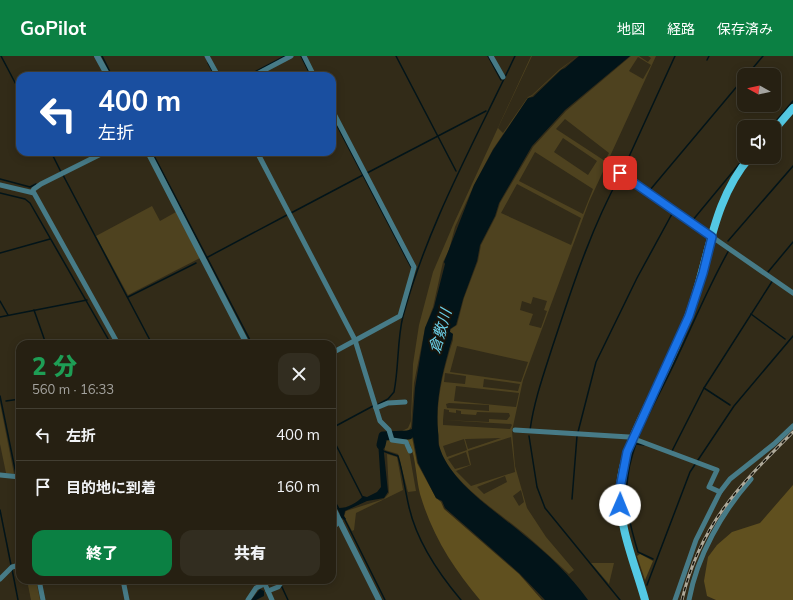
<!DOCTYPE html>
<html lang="ja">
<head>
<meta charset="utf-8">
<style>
	:root { --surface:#262012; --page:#322d20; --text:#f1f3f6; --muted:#a4a39f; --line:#423e32; --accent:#0b8043 }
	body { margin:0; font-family:Mulish,"Noto Sans JP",sans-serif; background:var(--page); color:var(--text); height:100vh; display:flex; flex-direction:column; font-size:15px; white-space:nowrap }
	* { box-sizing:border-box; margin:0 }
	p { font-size:13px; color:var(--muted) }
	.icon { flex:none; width:22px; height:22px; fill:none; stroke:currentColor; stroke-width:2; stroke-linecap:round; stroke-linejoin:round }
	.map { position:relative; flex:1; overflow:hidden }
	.side { position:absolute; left:16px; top:284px; width:320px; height:244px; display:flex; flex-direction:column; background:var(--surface); border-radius:12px; box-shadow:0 2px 10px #0003,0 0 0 1px var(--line) }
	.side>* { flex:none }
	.hud { position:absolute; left:16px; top:16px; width:320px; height:84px; border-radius:12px; box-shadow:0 2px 10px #0003,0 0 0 1px var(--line); background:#1a4fa0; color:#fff; overflow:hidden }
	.needle { width:26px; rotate:278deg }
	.controls { position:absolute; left:737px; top:12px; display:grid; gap:8px }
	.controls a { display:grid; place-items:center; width:44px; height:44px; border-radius:8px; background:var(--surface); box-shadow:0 2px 10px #0003,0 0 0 1px var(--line); font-size:20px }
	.pin { position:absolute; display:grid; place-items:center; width:34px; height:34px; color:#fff; margin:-17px; border-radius:8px; box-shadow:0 2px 6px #0006 }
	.me { position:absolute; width:44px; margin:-22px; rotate:1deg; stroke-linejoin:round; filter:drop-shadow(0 0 3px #0008) }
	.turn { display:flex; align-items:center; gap:14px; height:84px; padding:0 16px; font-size:18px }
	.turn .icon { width:52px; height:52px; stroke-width:2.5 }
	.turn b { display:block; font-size:28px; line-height:34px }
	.round { display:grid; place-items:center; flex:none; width:42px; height:42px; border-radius:12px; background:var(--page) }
	.headline { display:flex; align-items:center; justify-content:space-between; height:68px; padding:0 16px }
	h1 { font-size:24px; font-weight:800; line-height:30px; color:#1e9e55 }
	.primary-button { display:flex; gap:8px; margin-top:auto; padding:8px 16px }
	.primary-button a { flex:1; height:46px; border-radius:12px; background:var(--accent); color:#fff; font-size:16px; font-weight:800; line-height:46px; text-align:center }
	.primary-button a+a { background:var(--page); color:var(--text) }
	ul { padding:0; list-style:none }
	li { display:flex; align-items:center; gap:12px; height:52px; padding:0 16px; border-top:1px solid var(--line) }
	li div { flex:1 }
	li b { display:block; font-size:15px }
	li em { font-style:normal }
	header { display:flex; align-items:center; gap:24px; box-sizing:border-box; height:56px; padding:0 20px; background:var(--accent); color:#fff }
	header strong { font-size:19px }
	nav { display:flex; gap:22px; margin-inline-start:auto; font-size:14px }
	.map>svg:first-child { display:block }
	.green { fill:#4e421f; fill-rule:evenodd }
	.forest { fill:#60501f }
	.water { fill:#021419 }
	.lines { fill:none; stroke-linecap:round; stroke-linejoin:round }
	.stream { stroke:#021419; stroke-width:1.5 }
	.river { stroke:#021419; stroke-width:9 }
	.minor { stroke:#477b87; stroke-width:5 }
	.tertiary { stroke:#477b87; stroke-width:6 }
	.primary { stroke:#54c9e4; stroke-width:8 }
	.rail-casing { stroke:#aea99a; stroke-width:3 }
	.rail { stroke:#17140c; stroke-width:1.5; stroke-dasharray:4.5; stroke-linecap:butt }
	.route-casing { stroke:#114b97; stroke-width:10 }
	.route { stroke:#1a73e8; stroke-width:7 }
	.labels { text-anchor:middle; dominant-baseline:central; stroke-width:4; stroke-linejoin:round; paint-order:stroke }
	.water-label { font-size:15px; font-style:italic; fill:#6cd1e9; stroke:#17140c }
</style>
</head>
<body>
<header>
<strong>GoPilot</strong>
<nav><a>地図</a><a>経路</a><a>保存済み</a></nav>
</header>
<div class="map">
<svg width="793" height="544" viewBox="0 0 793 544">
	<rect width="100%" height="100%" fill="#322b18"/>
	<g class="green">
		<polygon points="531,0 532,0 498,72 503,77 528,41 532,39 560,13 578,0 560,14 532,40 528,42 493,93 474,129 455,171 449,194 443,206 433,251 425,272 414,327 411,371 408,375 398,377 408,372 411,365 413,308 419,269 433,216 454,167"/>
		<path d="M631,0H639L648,6L651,2L648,0H656L589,146L523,324L512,375L515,410L527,452L546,481L574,514L569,518C555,505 541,492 526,479C500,457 445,423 439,388C434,352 442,318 453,284V278L450,276L451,273L457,269L464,242L478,205L481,189L496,160L500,147L533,91L566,55ZM638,1L651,9L643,23L629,15ZM565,63L609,97L605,105L556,73ZM563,82L597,105L588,119L554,96ZM535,96L593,133L583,158L519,125ZM517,128L581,162L571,189L501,157ZM533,241L547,245L544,254L547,255L541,272L529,269L533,258L520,254L522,245L531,248ZM457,290L528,306L521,326L450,316ZM445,317L466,320L465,328L444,326ZM484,323L520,328L518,335L483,331ZM456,330L519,337L516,351L454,345ZM449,347L489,349V355L447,352L446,348ZM444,353L449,354V356L456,357V354L461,355V358L476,359L477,356L509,357L510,360L507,364L489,363V366L443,364ZM443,364L511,368L512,369L510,373L443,369ZM511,381L515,416L471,430L456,415L471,409L468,395ZM501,382L468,393L465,383H466ZM464,383L467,394L447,401L443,390ZM466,396L470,409L455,413L448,403ZM505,420L507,426L484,438L477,431ZM521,434L524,446L519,450L513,440Z"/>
		<polygon points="152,150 160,165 176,156 200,202 128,239 96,180"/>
		<polygon points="0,347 14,418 6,417 0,388"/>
		<polygon points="390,381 403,386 409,395 416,435 408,436 398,398 385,394 385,384"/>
		<polygon points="387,398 397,401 403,434 356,457 354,474 352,475 344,460 346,455 384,443 389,437"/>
		<polygon points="591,507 614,507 609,528"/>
		<polygon points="27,524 36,524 40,544 31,544"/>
	</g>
	<g class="forest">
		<path d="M398,381H412L417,407L436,442L441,446L444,453L519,518L542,544H480C453,512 432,479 420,438C416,422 416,403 410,388L407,385L398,383Z"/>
		<polygon points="793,429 793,544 716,544 707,540 704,525 708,501 717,489 732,476 760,467"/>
		<polygon points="640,498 653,505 645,524 637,500"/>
	</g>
	<g class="water">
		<path d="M579,0H630L565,54L532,90L499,147L495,160L480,189L477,205L463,243L456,269L450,273V276L453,278L452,283C443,314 435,343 438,375C439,380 438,386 439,390C450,427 496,455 524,479C548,498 570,519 588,544H545L519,517L445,452L442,445L436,442L418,407L413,381H400L398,378L412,373L415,332L425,272L434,251L445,208L444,206L474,129L493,94L528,42L533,41L561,14L565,12Z"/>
		<path d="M386,378L387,380L383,388L388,436L384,442L367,445L345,455L344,460L346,463L344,464L342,462L332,469V464L340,458L337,452C346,453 357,447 363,440L367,441L377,436L381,431L378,384L382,379Z"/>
		<polygon points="260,533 264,535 264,540 256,544 251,544"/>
	</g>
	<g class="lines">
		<g class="stream">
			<polyline points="1,0 20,36"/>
			<polyline points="102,0 112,20"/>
			<polyline points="301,0 311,20"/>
			<polyline points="396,0 456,115"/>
			<polyline points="488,0 501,24"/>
			<polyline points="707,4 709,0"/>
			<polyline points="208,7 215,20"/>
			<polyline points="747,19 763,0"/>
			<polyline points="247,20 285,0"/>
			<polyline points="332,60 411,211"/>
			<polyline points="771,71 793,45"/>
			<polyline points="51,96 61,116"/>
			<polyline points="152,96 252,288"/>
			<polyline points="622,116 675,0"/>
			<polyline points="367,117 486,55"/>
			<polyline points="63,119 152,288"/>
			<polyline points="0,123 30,131 36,128"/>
			<polyline points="650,134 744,22"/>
			<polyline points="0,137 25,143 30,147 111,288"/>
			<polyline points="291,157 363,119"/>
			<polyline points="692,165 745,101"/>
			<polyline points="728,185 793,110"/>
			<polyline points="0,197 50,183"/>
			<polyline points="206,202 287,159"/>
			<polyline points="768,216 793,186"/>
			<polyline points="128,241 196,207"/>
			<polyline points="0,245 8,259"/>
			<polyline points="34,254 46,288"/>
			<polyline points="751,258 785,283"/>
			<polyline points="0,261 87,244"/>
			<polyline points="332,294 336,292"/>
			<polyline points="704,332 730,349"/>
			<polyline points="0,340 16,418"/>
			<polyline points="6,345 20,343"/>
			<path d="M377,349L388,343L394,336C399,311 397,284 403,260C428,168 475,85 515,0"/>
			<polyline points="332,372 373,350"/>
			<path d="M530,374C534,345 544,317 553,289C572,232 591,172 620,120"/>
			<polyline points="578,376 596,306 637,222 673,156"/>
			<polyline points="529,380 537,431 545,452 620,544"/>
			<polyline points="332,381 363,442"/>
			<polyline points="637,388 644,389"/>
			<path d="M383,395L398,400C403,417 405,434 409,451C417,486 439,518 461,544"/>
			<polyline points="672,395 704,332 773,224"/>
			<polyline points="17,426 20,441"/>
			<polyline points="332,441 339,453"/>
			<polyline points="572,443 577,380"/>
			<polyline points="0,454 11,509"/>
			<polyline points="344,462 385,544"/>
			<path d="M653,503L638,496C630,470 624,446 628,419C633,381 656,346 672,312C691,273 707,233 729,194"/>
			<polyline points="12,513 18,544"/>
			<polyline points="255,524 257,530"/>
			<polyline points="281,529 288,544"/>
			<polyline points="647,529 690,416 734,350 793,280"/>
		</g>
		<polyline class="river" points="381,389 383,380 409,379"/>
		<g class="minor">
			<polyline points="207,0 218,20"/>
			<polyline points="304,0 314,20"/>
			<polyline points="491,0 503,21"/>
			<polyline points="253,20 291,0"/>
			<polyline points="332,54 414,211 400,260 332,297"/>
			<polyline points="257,96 355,284 380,365 389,374 392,384 406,386 410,395"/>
			<polyline points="620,117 793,237"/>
			<polyline points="0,129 34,137 118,288"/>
			<polyline points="32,136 34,133 41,128 105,96"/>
			<polyline points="376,352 388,347 405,346"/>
			<polyline points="515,374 629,381 717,414 709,431 720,436"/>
			<polyline points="0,419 20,421"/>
			<polyline points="18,421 20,428"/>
			<polyline points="332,472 340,465"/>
			<polyline points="0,523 12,511 20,509"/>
			<polyline points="39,524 43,544"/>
			<polyline points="123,524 127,544"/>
			<polyline points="263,524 272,544"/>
			<polyline points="268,535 278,531 283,524"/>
			<polyline points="248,544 256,532 264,528"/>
			<polyline points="675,544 696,484 720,436 730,423 774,388 793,370"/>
			<path d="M689,544C697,500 722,456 751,423"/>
		</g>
		<g class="tertiary">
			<polyline points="97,0 108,20"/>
			<polyline points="148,96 247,288"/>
			<polyline points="332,450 379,544"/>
		</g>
		<g class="primary">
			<polyline points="774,74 793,52"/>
			<path d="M645,544C635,508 618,470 620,432C622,402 635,376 648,349C662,320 677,291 688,261C709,207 711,146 750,101"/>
		</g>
		<g class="rail-casing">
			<path id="rail" d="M682,544C700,468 740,429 793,376"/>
		</g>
		<use href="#rail" class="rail"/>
	</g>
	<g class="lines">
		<g class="route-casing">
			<polyline id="route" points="620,117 712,181 703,217 689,260 627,396 620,432 620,449"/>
		</g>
		<use href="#route" class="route"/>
	</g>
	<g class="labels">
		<g class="water-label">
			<text transform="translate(440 275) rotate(-74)">倉敷川</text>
		</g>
	</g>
</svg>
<div class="controls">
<a><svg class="needle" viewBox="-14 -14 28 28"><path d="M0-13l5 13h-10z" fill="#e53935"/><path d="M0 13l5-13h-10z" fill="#a4a39f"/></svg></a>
<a><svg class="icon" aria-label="sound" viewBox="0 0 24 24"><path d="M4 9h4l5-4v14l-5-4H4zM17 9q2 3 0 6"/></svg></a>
</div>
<div class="pin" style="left:620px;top:117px;background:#d93025"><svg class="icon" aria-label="arrive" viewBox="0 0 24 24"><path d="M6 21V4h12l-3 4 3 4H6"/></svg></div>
<svg class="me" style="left:620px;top:449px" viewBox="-20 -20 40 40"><circle r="19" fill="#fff"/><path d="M0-13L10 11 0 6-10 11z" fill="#1a73e8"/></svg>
<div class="hud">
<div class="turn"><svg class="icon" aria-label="left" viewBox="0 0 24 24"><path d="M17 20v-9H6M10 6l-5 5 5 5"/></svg><div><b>400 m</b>左折</div></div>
</div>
<section class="side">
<div class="headline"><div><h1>2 分</h1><p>560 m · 16:33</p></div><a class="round"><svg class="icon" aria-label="close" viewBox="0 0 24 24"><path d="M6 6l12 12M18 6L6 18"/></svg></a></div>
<ul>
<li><svg class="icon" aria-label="left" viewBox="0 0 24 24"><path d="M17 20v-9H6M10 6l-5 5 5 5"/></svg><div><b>左折</b></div><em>400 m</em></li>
<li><svg class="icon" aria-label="arrive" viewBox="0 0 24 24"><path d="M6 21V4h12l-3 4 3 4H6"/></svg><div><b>目的地に到着</b></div><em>160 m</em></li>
</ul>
<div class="primary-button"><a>終了</a><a>共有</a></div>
</section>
</div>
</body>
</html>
